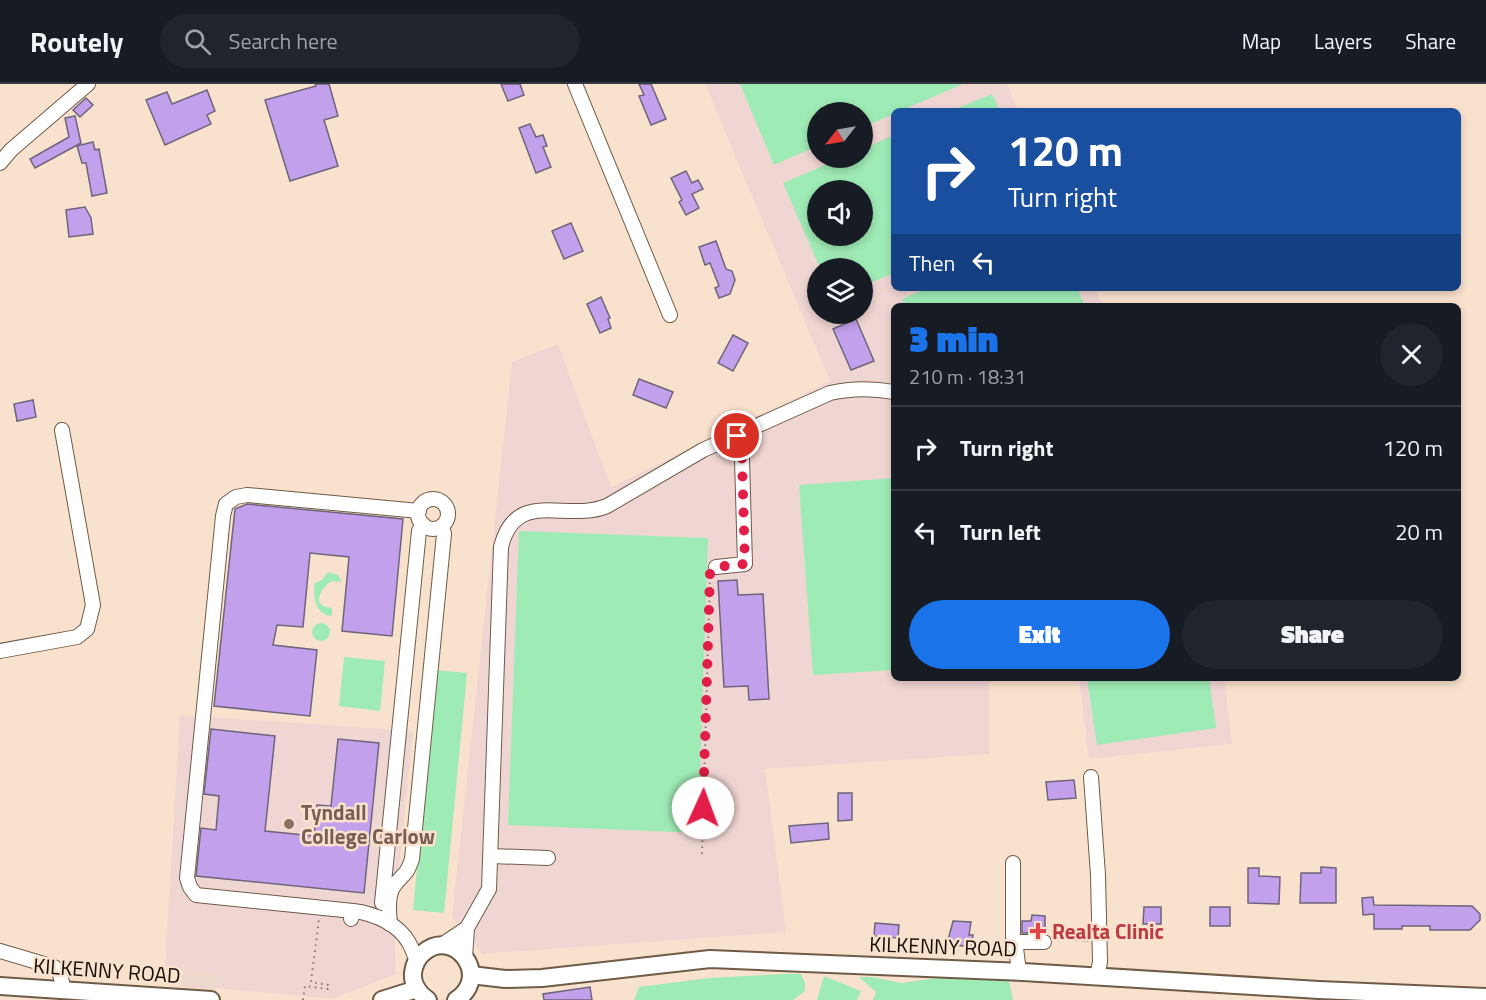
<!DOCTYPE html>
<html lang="en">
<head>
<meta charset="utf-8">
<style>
	:root { --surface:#171b24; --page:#20242c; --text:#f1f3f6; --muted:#9ea1a6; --line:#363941; --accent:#1a73e8 }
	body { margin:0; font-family:"Titillium Web",sans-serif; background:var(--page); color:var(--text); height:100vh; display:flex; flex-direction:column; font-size:22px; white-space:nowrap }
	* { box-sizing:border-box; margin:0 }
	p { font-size:20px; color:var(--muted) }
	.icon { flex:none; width:33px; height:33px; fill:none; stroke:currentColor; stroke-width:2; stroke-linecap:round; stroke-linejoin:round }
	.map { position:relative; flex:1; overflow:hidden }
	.details { position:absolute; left:891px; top:219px; width:570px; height:378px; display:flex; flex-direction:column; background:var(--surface); border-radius:9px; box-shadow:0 3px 9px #0003 }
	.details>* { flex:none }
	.hud { position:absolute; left:891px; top:24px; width:570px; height:183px; border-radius:9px; box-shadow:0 3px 9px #0003; background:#1a4fa0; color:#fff; overflow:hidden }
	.needle { width:39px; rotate:239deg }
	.fabs { position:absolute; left:807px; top:18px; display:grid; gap:12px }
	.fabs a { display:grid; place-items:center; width:66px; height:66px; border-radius:50%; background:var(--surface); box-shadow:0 3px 9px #0003; font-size:30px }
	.pin { position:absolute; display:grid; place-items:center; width:51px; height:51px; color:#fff; margin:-26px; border:3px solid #fff; border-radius:50%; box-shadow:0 2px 6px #0007 }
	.me { position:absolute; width:66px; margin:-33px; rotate:2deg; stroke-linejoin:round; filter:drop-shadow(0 0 4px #0008) }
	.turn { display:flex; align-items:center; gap:21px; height:126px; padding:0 18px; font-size:27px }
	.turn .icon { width:78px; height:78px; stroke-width:2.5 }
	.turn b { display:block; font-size:42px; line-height:51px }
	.then { display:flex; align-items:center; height:57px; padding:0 18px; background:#0003; gap:12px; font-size:22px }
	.round { display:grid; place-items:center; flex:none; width:63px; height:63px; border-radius:32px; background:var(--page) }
	.headline { display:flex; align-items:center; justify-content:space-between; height:102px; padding:0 18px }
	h1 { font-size:36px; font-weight:800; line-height:45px; color:var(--accent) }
	.cta { display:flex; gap:12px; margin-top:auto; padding:12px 18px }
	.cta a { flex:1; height:69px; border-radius:36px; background:var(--accent); color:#fff; font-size:24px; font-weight:800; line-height:69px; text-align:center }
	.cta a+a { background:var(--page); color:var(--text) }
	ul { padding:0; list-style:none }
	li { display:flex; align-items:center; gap:18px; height:84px; padding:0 18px; border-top:2px solid var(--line) }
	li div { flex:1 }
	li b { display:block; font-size:22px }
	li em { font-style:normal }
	header { display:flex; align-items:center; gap:36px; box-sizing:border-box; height:84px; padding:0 30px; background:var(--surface); border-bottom:2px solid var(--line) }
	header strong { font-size:28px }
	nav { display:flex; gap:33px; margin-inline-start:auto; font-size:21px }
	.search { width:420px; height:54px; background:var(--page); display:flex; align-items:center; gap:15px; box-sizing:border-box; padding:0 21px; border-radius:33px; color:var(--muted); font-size:22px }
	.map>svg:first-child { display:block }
	.industrial { fill:#eed8cc }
	.education { fill:#f0d6d3; fill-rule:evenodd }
	.green { fill:#9febb5; fill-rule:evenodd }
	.building { fill:#c3a0eb; stroke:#6e647b; stroke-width:1.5 }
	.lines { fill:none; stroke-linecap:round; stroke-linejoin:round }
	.minor-casing { stroke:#6e5b48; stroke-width:16 }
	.major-casing { stroke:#6e5b48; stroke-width:20 }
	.path { stroke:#867769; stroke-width:2; stroke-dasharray:1.5 4.5; stroke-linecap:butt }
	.minor { stroke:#fff; stroke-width:14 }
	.major { stroke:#fff; stroke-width:16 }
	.route { stroke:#e11d48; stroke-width:10; stroke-dasharray:0 18 }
	.education-dot { fill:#8d6e63; stroke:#f9e2cd; stroke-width:2 }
	.health-dot { fill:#e0444e; stroke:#f9e2cd; stroke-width:2 }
	.labels { text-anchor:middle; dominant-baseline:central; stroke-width:5; stroke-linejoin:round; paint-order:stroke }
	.education-label { font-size:21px; font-weight:bold; fill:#785e54; stroke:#f9e2cd; text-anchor:start }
	.health-label { font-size:21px; font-weight:bold; fill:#be3a42; stroke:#f9e2cd; text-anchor:start }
	.street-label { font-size:21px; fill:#160e07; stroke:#f9e2cd }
</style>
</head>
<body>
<header>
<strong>Routely</strong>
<div class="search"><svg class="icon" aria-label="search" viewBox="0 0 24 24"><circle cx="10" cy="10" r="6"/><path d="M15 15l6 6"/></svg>Search here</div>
<nav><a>Map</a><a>Layers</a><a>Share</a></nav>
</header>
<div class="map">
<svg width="1486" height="916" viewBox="0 0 1486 916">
	<rect width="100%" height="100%" fill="#f9e2cd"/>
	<polygon class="industrial" points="183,887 219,890 216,904 215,906 180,903"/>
	<g class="education">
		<path d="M705,0H1007L1018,27H894V204H1095L1103,222H894V594H989V670L765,685L786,848L483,870L452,833L512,278L558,260L611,403L830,297ZM818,28H862V74H818ZM818,106H862V152H818ZM818,184H862V230H818Z"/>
		<polygon points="1079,594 1224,594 1232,660 1089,675"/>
		<polygon points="180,631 413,647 394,833 396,890 332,915 216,904 218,890 183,887 165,883"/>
	</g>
	<g class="green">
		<polygon points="740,0 963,0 900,27 894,27 894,30 863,43 862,28 818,28 817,62 774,81"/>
		<polygon points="992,10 1000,27 951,27"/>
		<path d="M894,51V189L863,202L862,184H820L783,99L842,74H862L863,65ZM818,106H862V152H818Z"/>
		<polygon points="928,204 1077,204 1085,222 905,222 902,215"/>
		<polygon points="894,394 894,586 813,591 799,401"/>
		<polygon points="519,447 708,454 698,749 508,741"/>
		<path d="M328,488L338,491L342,498L331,497C320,506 310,522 332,524V532C316,532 312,511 315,499L322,496Z"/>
		<circle cx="321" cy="548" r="9"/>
		<polygon points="344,573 385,577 380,627 339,622"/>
		<polygon points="436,586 467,589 444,829 413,826"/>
		<polygon points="1087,594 1209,594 1216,644 1097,661"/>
		<polygon points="785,890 801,890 805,899 805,907 793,916 634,916 639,903 709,894"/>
		<polygon points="824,892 861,907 857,916 817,916"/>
		<polygon points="859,893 872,893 902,899 945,893 1009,897 1013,916 873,916 876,908"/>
	</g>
	<g class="building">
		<polygon points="315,0 329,0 338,32 324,36 338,82 290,97 265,16 316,2"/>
		<polygon points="501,0 520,0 524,11 508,17"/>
		<polygon points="639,0 651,0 666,35 651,41 639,12 644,11"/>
		<polygon points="207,6 215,27 207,31 211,40 165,61 146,16 167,8 172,20"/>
		<polygon points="86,14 93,21 80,33 73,26"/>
		<polygon points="75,32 81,59 35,84 30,75 69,53 65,34"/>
		<polygon points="530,40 536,53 543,51 547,62 543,63 551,83 536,89 519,44"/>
		<polygon points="93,58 95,66 99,65 107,109 92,112 86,79 82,79 77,62"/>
		<polygon points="686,87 692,99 698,96 703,105 692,110 699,124 686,131 679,118 682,116 671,94"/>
		<polygon points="85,123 91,134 93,150 69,153 66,126"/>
		<polygon points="571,139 583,167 564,175 552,147"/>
		<polygon points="716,157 726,185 732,187 735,196 730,210 719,214 715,204 719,202 710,179 705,181 699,163"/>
		<polygon points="601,213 610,234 608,235 611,244 600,249 587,220"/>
		<polygon points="856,235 874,277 851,286 833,245"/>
		<polygon points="733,251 748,259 733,287 718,279"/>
		<polygon points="639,295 673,308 666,324 633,311"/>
		<polygon points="33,316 36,333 17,337 14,320"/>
		<polygon points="247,420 403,435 392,552 342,547 349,473 310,469 303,543 277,541 273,561 317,566 310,632 214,622 235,425"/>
		<polygon points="737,496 738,511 763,510 769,615 749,616 748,602 724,603 718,497"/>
		<polygon points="211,645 275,652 265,747 314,752 317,721 331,722 338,655 379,659 364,809 196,792 201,744 216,746 219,712 204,710"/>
		<polygon points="1074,696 1076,714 1048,716 1046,698"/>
		<polygon points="838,709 852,709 852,736 838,737"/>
		<polygon points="828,739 829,755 791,759 789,742"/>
		<polygon points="1321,783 1336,784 1336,819 1300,819 1301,789 1321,789"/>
		<polygon points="1248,784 1259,784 1259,792 1280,793 1279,820 1248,819"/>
		<polygon points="1373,813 1374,821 1472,822 1480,830 1480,836 1470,846 1430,846 1430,842 1402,842 1402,845 1374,845 1374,830 1363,831 1362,814"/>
		<polygon points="1144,823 1161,823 1161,840 1143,840"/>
		<rect x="1210" y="823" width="20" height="19"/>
		<polygon points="1032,831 1045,832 1045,849 1022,849 1022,837 1031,837"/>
		<polygon points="953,837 971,838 969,851 973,851 971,863 947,860"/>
		<polygon points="875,839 899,841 898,854 874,852"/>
		<polygon points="1067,844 1089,845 1088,857 1066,855"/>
		<polygon points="590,903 592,916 544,916 543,910"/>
	</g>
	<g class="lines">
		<g class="minor-casing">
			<g id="minor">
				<polyline points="575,0 670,231"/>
				<polyline points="0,79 11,66 88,0"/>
				<circle cx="433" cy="430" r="15"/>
				<polyline points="716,483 745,480 742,375 737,352"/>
				<polyline points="0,567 77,553 87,545 93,521 62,346"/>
				<polyline points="1091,693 1098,791 1100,878 1097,892"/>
				<polyline points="491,772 548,774"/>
				<polyline points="1013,779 1013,858 1016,864 1019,888"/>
				<polyline points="382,819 419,447 423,440"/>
				<polyline points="353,827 196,811 190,803 187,794 223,432 226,420 236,413 247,411 419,427"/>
				<path d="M351,835L353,827C373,829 399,840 409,859C412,864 414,871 417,876"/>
				<path d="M390,840C389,828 387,812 394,802C403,789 406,793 412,775L444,450L442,442"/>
				<polyline points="1013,858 1044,858"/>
				<path d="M440,862L467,844L489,805L501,463C516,403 566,439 607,422L703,366L830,309C852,304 872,304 894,308"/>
				<polyline points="0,867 54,883 60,890 64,907"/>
				<polyline points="465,874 467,844"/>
			</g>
		</g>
		<g class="major-casing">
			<g id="major">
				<polyline points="471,891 505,895 542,894 710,875 1023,888 1319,906 1486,913"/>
				<polyline points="0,902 211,916"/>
				<polyline points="382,916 417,905"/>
				<path d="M428,916C419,910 412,900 413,889C414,881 417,874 423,869C453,842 493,892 456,916"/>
			</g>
		</g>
		<g class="path">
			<polyline points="702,770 710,494"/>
			<polyline points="303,916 305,902 328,905 329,901 311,898 319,835"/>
		</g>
		<use href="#minor" class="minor"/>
		<use href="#major" class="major"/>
	</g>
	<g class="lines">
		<polyline class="route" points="703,724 710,490 716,483 745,480 742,375 737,352"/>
	</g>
	<circle class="education-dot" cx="289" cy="740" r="6"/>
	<path class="health-dot" d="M1035 838h6v6h6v6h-6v6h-6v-6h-6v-6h6z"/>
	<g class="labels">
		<g class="education-label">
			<text x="301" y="728">Tyndall<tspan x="301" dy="24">College Carlow</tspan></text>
		</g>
		<g class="health-label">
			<text x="1052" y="847">Realta Clinic</text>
		</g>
		<g class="street-label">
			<text transform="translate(943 862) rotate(2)">KILKENNY ROAD</text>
			<text transform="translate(107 886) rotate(4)">KILKENNY ROAD</text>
		</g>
	</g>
</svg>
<div class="fabs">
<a><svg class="needle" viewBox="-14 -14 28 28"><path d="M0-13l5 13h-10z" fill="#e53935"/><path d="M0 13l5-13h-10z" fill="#9ea1a6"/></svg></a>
<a><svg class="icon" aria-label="sound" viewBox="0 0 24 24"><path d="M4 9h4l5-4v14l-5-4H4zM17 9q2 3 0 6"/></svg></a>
<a><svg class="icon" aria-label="layers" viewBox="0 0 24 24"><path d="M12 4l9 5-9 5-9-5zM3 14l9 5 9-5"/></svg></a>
</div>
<div class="pin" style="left:737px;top:352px;background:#d93025"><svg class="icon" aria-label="arrive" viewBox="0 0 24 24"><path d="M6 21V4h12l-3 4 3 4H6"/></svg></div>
<svg class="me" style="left:703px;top:724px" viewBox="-20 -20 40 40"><circle r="19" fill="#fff"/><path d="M0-13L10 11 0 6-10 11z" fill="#e11d48"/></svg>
<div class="hud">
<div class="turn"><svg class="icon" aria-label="right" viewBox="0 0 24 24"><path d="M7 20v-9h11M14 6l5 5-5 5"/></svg><div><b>120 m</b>Turn right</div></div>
<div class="then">Then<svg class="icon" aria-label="left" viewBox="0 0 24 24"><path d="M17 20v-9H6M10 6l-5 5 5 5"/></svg></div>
</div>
<section class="details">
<div class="headline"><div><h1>3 min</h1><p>210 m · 18:31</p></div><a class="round"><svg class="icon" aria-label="close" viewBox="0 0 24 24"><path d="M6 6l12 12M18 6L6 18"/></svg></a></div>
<ul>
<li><svg class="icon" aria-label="right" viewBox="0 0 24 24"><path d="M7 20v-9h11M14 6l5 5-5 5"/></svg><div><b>Turn right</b></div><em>120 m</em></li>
<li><svg class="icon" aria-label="left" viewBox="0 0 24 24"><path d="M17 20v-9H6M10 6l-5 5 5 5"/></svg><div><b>Turn left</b></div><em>20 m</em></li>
</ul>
<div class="cta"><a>Exit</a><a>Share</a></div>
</section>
</div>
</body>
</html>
